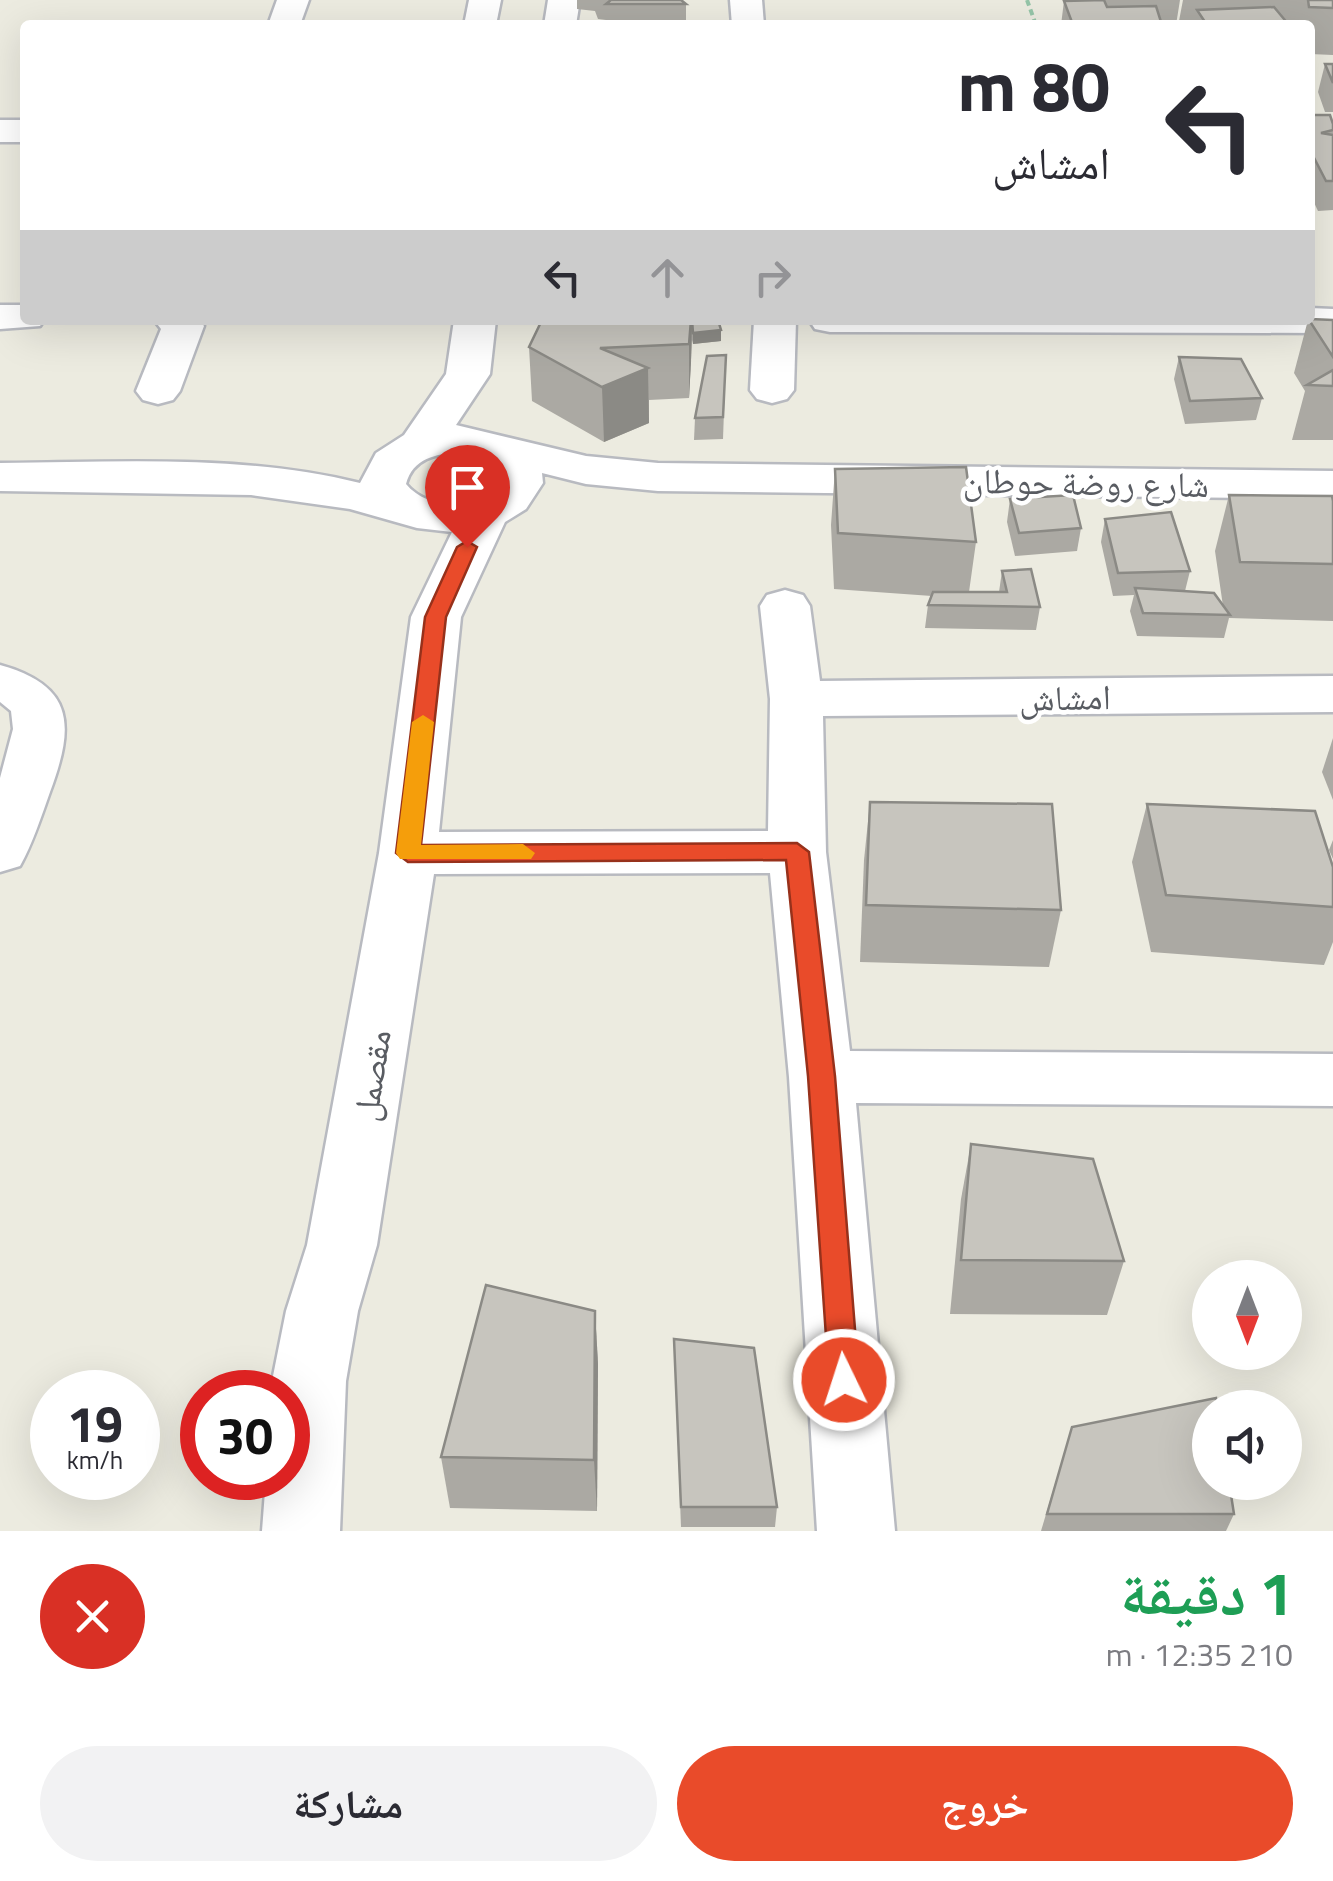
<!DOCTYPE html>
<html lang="ar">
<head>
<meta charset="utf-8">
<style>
	:root { --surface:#fff; --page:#f2f2f3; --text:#2b2b33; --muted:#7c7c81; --accent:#e94b2a }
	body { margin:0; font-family:"Titillium Web","Noto Naskh Arabic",sans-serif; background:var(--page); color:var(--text); direction:rtl; height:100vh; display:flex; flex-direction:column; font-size:38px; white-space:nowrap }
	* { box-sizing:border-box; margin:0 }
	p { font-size:32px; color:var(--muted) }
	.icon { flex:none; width:55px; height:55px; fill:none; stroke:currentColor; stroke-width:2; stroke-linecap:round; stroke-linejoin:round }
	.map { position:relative; height:1531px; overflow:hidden; direction:ltr }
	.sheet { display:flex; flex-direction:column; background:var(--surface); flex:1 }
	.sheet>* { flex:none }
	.top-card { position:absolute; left:20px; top:20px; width:1295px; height:305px; border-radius:10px; box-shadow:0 10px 40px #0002; direction:rtl; background:#fff; color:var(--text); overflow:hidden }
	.needle { width:65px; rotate:180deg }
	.fabs { position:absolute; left:1192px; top:1260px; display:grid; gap:20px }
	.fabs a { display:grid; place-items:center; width:110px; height:110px; border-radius:50%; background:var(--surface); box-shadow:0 10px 40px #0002; font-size:50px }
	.speed { position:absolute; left:30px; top:1370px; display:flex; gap:20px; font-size:50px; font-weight:700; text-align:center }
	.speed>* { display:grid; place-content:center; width:130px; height:130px; border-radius:50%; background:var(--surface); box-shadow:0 10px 40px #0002; line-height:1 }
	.speed small { font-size:25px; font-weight:400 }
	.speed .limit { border:15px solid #d22; background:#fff; color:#111 }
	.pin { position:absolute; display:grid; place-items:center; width:85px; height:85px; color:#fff; margin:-102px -42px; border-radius:50% 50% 50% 0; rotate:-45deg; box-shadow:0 0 10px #0007 }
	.pin .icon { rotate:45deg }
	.me { position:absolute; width:110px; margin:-55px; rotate:356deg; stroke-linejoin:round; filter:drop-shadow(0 0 8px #0008) }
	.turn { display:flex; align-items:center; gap:35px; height:210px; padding:0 40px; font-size:45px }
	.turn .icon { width:130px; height:130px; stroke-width:2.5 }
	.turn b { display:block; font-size:70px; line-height:85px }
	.lanes { display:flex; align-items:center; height:95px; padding:0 40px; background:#0003; justify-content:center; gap:50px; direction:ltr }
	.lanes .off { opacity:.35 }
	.round { display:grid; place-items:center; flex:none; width:105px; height:105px; border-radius:52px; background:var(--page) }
	.summary { display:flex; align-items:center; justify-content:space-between; height:170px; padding:0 40px }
	h1 { font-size:60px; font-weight:700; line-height:75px; color:#1e9e55 }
	.cta { display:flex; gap:20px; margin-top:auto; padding:20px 40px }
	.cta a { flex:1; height:115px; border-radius:60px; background:var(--accent); color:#fff; font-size:40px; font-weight:700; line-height:115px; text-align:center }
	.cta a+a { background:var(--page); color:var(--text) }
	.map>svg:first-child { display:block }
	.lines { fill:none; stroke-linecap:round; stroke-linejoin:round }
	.minor-casing { stroke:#b8bac0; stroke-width:5 }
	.path { stroke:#95c5a8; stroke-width:4; stroke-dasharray:6 4; stroke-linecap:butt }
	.minor { fill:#fff; fill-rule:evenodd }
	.wall { fill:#aba9a3 }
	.shaded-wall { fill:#8b8a85 }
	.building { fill:#c7c5be; stroke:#8b8a85; stroke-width:2.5 }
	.route { fill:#e94b2a; stroke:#97311b; stroke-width:2.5 }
	.slow { fill:#f59e0b }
	.labels { text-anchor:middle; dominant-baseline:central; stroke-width:9; stroke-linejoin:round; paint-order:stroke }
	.street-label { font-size:35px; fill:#595c62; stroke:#fff }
</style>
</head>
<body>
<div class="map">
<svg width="1333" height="1531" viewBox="0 0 1333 1531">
	<rect width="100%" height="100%" fill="#ecebe0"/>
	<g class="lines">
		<g class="minor-casing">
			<g id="minor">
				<polygon points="277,0 309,0 300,25 268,25"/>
				<polygon points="469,0 501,0 496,25 464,25"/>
				<polygon points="548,0 580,0 576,25 544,25"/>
				<polygon points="730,0 762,0 764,25 732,25"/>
				<rect x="0" y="120" width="25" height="22"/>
				<polygon points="0,305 25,305 25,320 44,320 40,326 0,329"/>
				<polygon points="1310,308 1333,309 1333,333 830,332 815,329 809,320 1310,320"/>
				<polygon points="154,320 200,320 204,326 180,391 173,400 158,404 143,400 136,391 161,329"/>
				<path d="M454,320H496L490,374L456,425L586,456L658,463L1333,471V499L658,491L586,484L542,473L543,483L526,509L505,522L461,617L439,832L768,831L770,699L760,606L767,595L785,590L803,595L810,606L820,681L1333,676V712L823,716L826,852L850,1051L1333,1054V1106L856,1103L895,1531H817L789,1077L770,873L434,874L377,1245L358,1311L346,1381L340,1531H262L266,1478H288V1392H271L272,1381L286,1311L307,1245L379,853L411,617L452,532L417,528L350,509L251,495L0,491V463C119,462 244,454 360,483L376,453L404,435L446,374ZM460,452L481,456L495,467C498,514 430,514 406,484C413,458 436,454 460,452Z"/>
				<polygon points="754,320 796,320 794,390 787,399 772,403 757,399 750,390"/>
				<path d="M0,665C76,686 74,727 50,792C41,817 33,843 20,866L0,872V778L13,729L11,711L0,702Z"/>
			</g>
		</g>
		<polyline class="path" points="1027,0 1036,25"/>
		<use href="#minor" class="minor"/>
	</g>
	<g class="wall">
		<polygon points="577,0 681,0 686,4 686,25 607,25 606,20 598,19 595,11 577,9"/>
		<polygon points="1088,0 1180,0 1176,25 1061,25 1064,1"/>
		<polygon points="1183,0 1333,0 1333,55 1310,54 1310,25 1180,25 1179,21"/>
		<polygon points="1325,64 1333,64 1333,112 1325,112 1318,92"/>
		<polygon points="1310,115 1333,124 1333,210 1318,211 1310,194"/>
		<polygon points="718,320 721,341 693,344 692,340 689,398 649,400 649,423 604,442 532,401 529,347"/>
		<polygon points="1308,320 1333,320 1333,440 1292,440 1305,391 1294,373"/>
		<polygon points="726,355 723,439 694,440 695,418"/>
		<polygon points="1179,357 1262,398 1256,420 1185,424 1174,379"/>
		<polygon points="835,469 976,542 969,592 999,592 1002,571 1040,607 1036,630 925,628 928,605 932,596 834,589 831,525"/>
		<polygon points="1229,495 1333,501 1333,621 1229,618 1224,638 1137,636 1130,611 1134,595 1113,596 1101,542 1105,519 1190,571 1185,591 1223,606 1215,551"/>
		<polygon points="1010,499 1081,528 1077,551 1015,556 1007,522"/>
		<polygon points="1333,738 1333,800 1322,772"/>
		<polygon points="870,802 1061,910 1049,967 860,962 864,860"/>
		<polygon points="1147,804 1333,907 1333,942 1324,965 1151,952 1132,862"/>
		<polygon points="1333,840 1333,859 1329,850"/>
		<polygon points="971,1144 1124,1261 1107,1315 950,1314 961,1199"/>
		<polygon points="595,1311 598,1364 597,1511 450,1508 441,1457"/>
		<polygon points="674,1339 777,1507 775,1527 681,1527"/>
		<polygon points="1072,1427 1234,1514 1226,1531 1041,1531"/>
	</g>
	<g class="shaded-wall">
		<polygon points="692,320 691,363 689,398 689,344"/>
		<polygon points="721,330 721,341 693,344 693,333"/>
		<polygon points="648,368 649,423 604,442 602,387"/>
		<polygon points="595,1311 598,1364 597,1511 594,1460"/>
	</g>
	<g class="building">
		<polygon points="611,0 681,0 686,4 606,4"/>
		<polygon points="1104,0 1107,7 1156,6 1162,25 1073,25 1064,1"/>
		<polygon points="1308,0 1333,0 1333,8 1309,7"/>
		<polygon points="1274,7 1289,25 1207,25 1197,10"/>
		<polygon points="1325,64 1333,64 1333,83"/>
		<polygon points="1310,115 1330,115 1333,124 1333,130 1321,133 1333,135 1333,181 1326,181 1310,150"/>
		<polygon points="1310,319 1333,320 1333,357 1309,320"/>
		<polygon points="542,320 691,320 689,344 600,348 648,368 602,387 529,347"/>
		<polygon points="692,320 718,320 721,330 693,333"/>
		<polygon points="726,355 723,417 695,418 707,356"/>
		<polygon points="1179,357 1241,359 1262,398 1190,401"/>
		<polygon points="1333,370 1333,386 1307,385"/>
		<polygon points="966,467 976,542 838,533 835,469"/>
		<polygon points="1073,495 1081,528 1019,533 1010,499"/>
		<polygon points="1229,495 1332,496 1333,501 1333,564 1240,562"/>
		<polygon points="1171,512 1190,571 1118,573 1105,519"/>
		<polygon points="1031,569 1040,607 928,605 933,592 1007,592 1002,571"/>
		<polygon points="1135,588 1214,593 1230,615 1143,613"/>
		<polygon points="870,802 1052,804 1061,910 866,905"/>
		<polygon points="1147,804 1315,811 1333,867 1333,907 1166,895"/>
		<polygon points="971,1144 1093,1159 1124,1261 961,1260"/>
		<polygon points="486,1285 595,1311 594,1460 441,1457"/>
		<polygon points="674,1339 754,1348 777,1507 681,1507"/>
		<polygon points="1216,1398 1217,1408 1210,1408 1210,1482 1229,1482 1234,1514 1047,1514 1072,1427"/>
	</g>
	<polygon class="route" points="467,541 477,547 446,617 421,845 797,843 809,852 835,1076 859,1380 855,1389 844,1394 833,1389 829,1380 808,1076 786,860 408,862 396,853 425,617 457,547"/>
	<polygon class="slow" points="423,715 434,722 421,845 523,844 535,853 531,859 400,859 396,853 412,722"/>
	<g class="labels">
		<g class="street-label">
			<text transform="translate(1086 482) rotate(1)">شارع روضة حوطان</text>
			<text transform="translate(1065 697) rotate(-1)">امشاش</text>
			<text transform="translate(371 1075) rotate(-81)">مقصمل</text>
		</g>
	</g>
</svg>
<div class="fabs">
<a><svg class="needle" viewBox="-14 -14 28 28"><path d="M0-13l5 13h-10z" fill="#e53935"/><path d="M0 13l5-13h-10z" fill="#7c7c81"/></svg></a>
<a><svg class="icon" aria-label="sound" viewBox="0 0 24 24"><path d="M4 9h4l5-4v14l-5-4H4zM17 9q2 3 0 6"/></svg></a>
</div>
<div class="speed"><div>19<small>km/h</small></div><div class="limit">30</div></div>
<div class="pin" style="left:467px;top:547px;background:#d93025"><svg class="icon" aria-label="arrive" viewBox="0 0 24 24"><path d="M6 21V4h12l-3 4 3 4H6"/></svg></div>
<svg class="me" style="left:844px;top:1380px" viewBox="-20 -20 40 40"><circle r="17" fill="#e94b2a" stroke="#fff" stroke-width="3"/><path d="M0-11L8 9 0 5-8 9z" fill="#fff"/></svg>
<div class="top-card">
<div class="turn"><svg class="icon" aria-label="left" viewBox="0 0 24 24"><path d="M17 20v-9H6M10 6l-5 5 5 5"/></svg><div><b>80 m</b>امشاش</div></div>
<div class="lanes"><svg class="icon" aria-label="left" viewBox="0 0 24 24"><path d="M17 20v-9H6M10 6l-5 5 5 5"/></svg><svg class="icon off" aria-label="ahead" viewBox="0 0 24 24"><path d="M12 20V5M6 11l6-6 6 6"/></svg><svg class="icon off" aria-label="right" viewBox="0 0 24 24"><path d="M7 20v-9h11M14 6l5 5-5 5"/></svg></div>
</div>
</div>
<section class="sheet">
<div class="summary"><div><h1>1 دقيقة</h1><p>210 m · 12:35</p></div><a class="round" style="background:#d93025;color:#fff"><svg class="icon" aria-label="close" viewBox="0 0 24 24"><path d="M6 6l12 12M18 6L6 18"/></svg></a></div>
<div class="cta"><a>خروج</a><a>مشاركة</a></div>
</section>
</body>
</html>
